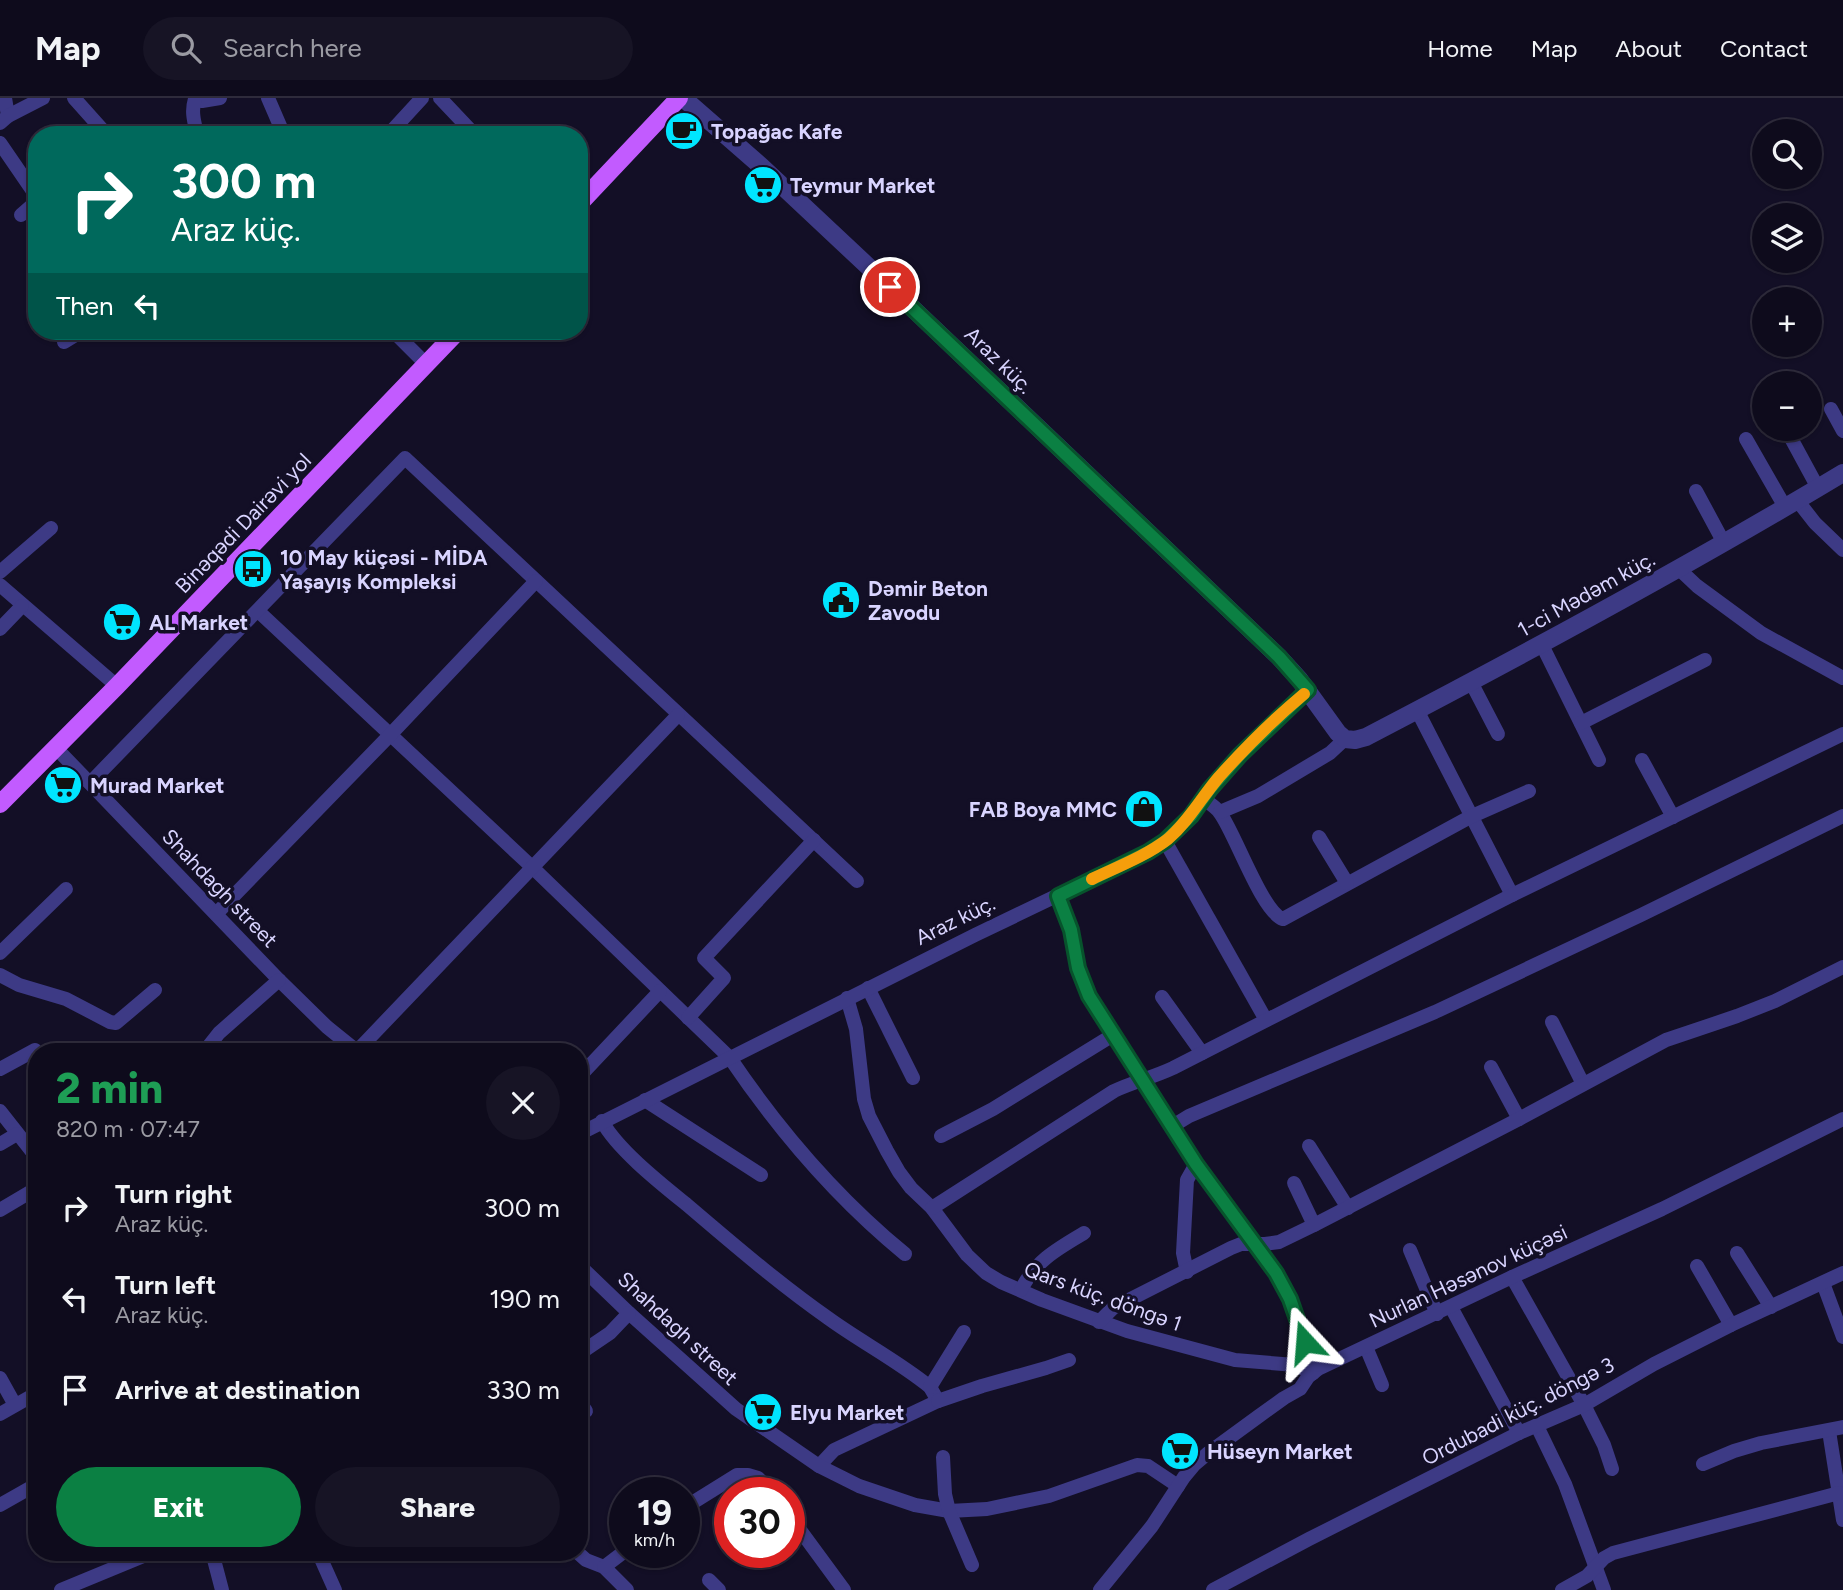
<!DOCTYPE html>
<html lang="en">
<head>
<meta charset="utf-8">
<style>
	:root { --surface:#0e0b1c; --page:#171425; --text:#f1f3f6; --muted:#9b9ba3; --line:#2e2b3b; --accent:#0b8043 }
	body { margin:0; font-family:Figtree,sans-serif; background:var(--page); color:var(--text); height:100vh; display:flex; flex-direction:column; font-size:26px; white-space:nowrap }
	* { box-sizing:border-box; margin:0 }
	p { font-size:23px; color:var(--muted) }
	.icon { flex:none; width:38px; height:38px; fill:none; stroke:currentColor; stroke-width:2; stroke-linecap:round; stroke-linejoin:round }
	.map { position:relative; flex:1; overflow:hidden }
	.details { position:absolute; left:28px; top:945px; width:560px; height:518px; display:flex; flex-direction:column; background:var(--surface); border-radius:28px; box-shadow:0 2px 5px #0004,0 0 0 2px var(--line) }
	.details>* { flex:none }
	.hud { position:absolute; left:28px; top:28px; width:560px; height:214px; border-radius:28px; box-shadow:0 2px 5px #0004,0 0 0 2px var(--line); background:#00695c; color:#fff; overflow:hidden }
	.fabs { position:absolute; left:1752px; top:21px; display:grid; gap:14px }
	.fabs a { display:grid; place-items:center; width:70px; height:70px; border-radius:50%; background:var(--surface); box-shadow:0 2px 5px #0004,0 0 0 2px var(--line); font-size:35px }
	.speed { position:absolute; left:609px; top:1379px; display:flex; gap:14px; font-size:35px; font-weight:700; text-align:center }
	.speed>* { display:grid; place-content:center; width:91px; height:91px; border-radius:50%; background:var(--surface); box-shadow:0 2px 5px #0004,0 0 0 2px var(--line); line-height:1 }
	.speed small { font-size:18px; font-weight:400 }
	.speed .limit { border:10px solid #d22; background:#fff; color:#111 }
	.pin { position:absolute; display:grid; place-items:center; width:60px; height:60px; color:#fff; margin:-30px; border:4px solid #fff; border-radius:50%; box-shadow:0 2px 7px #0007 }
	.me { position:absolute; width:77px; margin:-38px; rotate:341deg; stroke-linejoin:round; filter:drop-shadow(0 0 5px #0008) }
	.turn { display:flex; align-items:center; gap:24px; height:147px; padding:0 28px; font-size:32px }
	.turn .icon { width:91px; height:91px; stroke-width:2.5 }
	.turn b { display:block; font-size:49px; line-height:60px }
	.then { display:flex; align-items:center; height:66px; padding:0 28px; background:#0003; gap:14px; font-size:26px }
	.round { display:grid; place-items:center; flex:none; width:74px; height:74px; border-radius:37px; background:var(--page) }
	.headline { display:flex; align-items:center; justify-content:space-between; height:119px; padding:0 28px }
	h1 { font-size:42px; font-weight:800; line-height:52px; color:#1e9e55 }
	.button { display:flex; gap:14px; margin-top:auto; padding:14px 28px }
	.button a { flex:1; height:80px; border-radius:42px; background:var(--accent); color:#fff; font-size:28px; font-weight:800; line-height:80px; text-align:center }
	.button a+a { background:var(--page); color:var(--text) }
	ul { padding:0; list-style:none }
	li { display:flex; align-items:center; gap:21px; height:91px; padding:0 28px }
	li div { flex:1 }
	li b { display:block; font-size:26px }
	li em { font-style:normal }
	header { display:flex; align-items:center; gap:42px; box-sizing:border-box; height:98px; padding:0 35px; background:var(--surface); border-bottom:2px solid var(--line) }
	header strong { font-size:33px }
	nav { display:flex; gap:38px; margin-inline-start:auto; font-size:24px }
	.search { width:490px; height:63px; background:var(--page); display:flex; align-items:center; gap:18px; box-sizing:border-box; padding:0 24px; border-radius:38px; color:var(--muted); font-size:26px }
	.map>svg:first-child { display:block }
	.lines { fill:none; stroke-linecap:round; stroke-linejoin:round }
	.minor { stroke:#3d3a85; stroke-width:14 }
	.tertiary { stroke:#3d3a85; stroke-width:18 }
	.primary { stroke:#c25bff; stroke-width:18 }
	.route-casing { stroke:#07532c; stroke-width:18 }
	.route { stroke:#0b8043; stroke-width:12 }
	.slow { stroke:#f59e0b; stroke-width:12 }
	.labels { text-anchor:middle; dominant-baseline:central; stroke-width:7; stroke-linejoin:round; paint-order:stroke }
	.poi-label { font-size:21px; font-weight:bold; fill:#d9d4ff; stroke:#130f26; text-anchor:start }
	.street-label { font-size:21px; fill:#d9d4ff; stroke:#130f26 }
</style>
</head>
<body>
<header>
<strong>Map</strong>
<div class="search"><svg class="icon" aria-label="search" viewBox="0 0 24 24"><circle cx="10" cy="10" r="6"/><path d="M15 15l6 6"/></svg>Search here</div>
<nav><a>Home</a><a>Map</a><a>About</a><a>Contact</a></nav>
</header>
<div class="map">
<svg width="1843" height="1492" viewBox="0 0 1843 1492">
	<rect width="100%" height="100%" fill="#130f26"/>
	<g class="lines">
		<g class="minor">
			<polyline points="5,0 8,18"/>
			<polyline points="74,0 107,37"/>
			<polyline points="195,0 202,3 220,0"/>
			<polyline points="268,0 284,37"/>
			<polyline points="440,0 475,37"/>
			<path d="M195,1C191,13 194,23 197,36"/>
			<polyline points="0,25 8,18 43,0"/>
			<polyline points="388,37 422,0"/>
			<polyline points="0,45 37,99"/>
			<polyline points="21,117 37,103"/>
			<polyline points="393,233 426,266"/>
			<polyline points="64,244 82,233"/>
			<polyline points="1831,311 1843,333"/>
			<polyline points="1786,331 1818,390"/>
			<polyline points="1746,341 1785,409"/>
			<polyline points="1696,393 1724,445"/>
			<polyline points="1797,402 1815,425 1843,452"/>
			<polyline points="1679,471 1697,488 1761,535 1843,580"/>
			<polyline points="0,474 51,430"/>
			<polyline points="0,487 117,588"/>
			<path d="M258,513L532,769L730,960C778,1031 838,1101 905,1156"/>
			<polyline points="0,531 22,508"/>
			<polyline points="1542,547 1599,662"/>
			<polyline points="1471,584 1498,636"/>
			<polyline points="1417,612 1512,797"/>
			<polyline points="1581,625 1705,562"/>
			<polyline points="56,650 279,882 327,929 358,954"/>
			<polyline points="1642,662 1673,719"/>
			<polyline points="90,685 405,360 857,783"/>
			<path d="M1203,701C1209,705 1216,709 1220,715C1235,735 1262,814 1283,821L1470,719L1529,693"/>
			<polyline points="1220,714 1258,698 1330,655 1345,641"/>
			<polyline points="1319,739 1347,785"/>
			<polyline points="1165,743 1266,922"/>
			<polyline points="1058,798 1071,832 1078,870 1089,898 1196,1066 1276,1175 1290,1201 1299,1224 1313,1275"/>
			<polyline points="216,816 390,637 536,483"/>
			<polyline points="0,855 66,791"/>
			<polyline points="0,877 19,887 66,901 110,924 116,925 155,892"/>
			<polyline points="868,890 913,980"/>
			<polyline points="1162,899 1202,955"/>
			<polyline points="847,900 856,931 864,1001 869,1018 887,1053 899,1074 911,1090 932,1110 967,1157 986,1175 1001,1184 1042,1202 1127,1233 1235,1262 1295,1267 1313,1275"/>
			<polyline points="688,920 724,880 704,860 814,742"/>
			<polyline points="1552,924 1583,986"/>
			<polyline points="357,953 678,617"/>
			<polyline points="204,954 219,935 279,882"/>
			<polyline points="1491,969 1519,1021"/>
			<polyline points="0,971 35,952"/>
			<polyline points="579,979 660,893"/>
			<polyline points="645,1002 761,1077"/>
			<polyline points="0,1013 37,1060"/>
			<path d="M602,1023C617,1051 660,1085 686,1106C732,1145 778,1185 828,1220C861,1244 898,1263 930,1289L938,1303L834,1352L819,1368"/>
			<polyline points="1171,1029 1189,1018 1435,914 1641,817 1843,718"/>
			<polyline points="579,1036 975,837 1148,754 1165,743 1183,727 1210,690 1239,657 1308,592"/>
			<polyline points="941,1038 993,1011 1113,937"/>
			<polyline points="0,1046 17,1036"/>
			<polyline points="1309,1048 1348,1110"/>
			<polyline points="1294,1085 1314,1127"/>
			<path d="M932,1110L1114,993C1133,984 1154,979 1173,970L1512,797L1843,636"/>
			<polyline points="0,1112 37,1090"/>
			<polyline points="1410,1152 1437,1216"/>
			<polyline points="1737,1155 1771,1209"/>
			<polyline points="579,1167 629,1215 736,1311 819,1368 859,1388 915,1407 949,1413 987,1411 1049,1398 1137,1367 1148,1368 1178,1388"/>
			<polyline points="1697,1168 1731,1227"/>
			<polyline points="1187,1174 1183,1155 1187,1082 1196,1066"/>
			<polyline points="1512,1179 1584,1307 1604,1347 1612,1371"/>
			<polyline points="1823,1185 1843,1239"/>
			<path d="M1021,1192C1035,1163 1057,1151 1084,1135"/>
			<polyline points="1451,1209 1519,1335"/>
			<polyline points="1099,1224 1113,1210 1231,1150 1241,1146 1265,1146 1279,1144 1314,1127 1519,1021 1666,942 1737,918 1775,903 1843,869"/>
			<polyline points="1366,1249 1382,1287"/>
			<polyline points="579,1256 610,1235 629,1215"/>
			<polyline points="0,1280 15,1307"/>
			<polyline points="930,1289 964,1234"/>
			<polyline points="579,1303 586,1313"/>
			<polyline points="938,1303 982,1288 1046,1270 1069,1262"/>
			<polyline points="0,1316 37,1295"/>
			<polyline points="1537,1328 1565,1386 1604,1492"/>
			<polyline points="1829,1333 1843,1422"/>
			<polyline points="943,1359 945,1396 949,1413 972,1467"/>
			<polyline points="1703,1366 1734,1353 1761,1345 1843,1329"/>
			<polyline points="0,1407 37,1386"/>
			<polyline points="684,1410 737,1377 748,1377 758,1380 773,1395"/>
			<polyline points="789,1417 844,1492"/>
			<polyline points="212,1454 222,1492"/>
			<polyline points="318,1454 335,1492"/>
			<polyline points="425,1454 426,1457"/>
			<polyline points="577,1454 586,1462 604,1469 627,1492"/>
			<polyline points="604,1469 625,1453"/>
			<polyline points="709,1482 719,1492"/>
			<polyline points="61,1492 153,1454"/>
			<polyline points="1100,1492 1152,1428 1184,1379 1194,1367 1207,1356 1259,1318 1284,1300 1300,1291 1308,1279 1318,1271 1512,1179 1662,1111 1843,1021"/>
			<polyline points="1213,1492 1309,1441 1519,1335 1584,1307 1654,1266 1731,1227 1843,1175"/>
			<polyline points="1562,1492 1587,1478 1604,1460 1613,1455 1839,1395"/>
		</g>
		<path class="tertiary" d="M683,0L762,69L906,204L1279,559L1299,581L1338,635L1345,641L1355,642L1366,639C1527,555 1687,469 1843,375"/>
		<g class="primary">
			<polyline points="579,106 679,0"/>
			<polyline points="0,706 117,588 458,233"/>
		</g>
	</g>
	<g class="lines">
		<g class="route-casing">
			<polyline id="route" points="890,189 1279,559 1308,592 1240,657 1210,691 1191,718 1165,743 1148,754 1058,798 1071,832 1078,870 1089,898 1196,1066 1276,1175 1290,1201 1305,1244"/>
		</g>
		<use href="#route" class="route"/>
		<path class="slow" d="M1092,781C1117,769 1146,758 1168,741C1189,723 1201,700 1219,679C1245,650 1274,621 1304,596"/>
	</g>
	<defs>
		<g id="cafe-disc" transform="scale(2.0125)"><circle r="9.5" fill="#00e5ff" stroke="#130f26"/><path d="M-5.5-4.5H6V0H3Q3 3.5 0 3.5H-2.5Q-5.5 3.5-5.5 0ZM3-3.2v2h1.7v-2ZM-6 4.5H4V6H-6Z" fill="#111"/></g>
		<g id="supermarket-disc" transform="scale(2.0125)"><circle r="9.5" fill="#00e5ff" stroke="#130f26"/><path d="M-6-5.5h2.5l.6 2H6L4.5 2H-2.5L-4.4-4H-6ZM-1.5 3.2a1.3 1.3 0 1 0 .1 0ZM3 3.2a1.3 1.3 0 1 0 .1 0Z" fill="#111"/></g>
		<g id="bus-disc" transform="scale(2.0125)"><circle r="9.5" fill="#00e5ff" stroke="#130f26"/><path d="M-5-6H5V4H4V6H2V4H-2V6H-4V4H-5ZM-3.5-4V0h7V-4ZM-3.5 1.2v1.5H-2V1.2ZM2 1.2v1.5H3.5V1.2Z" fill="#111"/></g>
		<g id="civic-disc" transform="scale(2.0125)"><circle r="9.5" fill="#00e5ff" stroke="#130f26"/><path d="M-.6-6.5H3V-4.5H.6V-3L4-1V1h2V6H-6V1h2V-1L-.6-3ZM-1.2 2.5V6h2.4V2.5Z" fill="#111"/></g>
		<g id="shop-disc" transform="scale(2.0125)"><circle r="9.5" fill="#00e5ff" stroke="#130f26"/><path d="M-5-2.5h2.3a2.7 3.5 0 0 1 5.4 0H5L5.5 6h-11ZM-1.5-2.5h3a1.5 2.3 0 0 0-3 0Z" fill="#111"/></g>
	</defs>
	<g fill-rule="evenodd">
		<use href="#cafe-disc" x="684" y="33"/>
		<use href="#supermarket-disc" x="763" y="87"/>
		<use href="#bus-disc" x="253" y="471"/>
		<use href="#civic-disc" x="841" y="502"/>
		<use href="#supermarket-disc" x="122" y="524"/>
		<use href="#supermarket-disc" x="63" y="687"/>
		<use href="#shop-disc" x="1144" y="711"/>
		<use href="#supermarket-disc" x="763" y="1314"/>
		<use href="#supermarket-disc" x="1180" y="1353"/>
	</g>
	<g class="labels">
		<g class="poi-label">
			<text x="711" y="33">Topağac Kafe</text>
			<text x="790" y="87">Teymur Market</text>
			<text x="280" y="459">10 May küçəsi - MİDA<tspan x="280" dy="24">Yaşayış Kompleksi</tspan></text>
			<text x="868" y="490">Dəmir Beton<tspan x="868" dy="24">Zavodu</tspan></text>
			<text x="149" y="524">AL Market</text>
			<text x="90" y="687">Murad Market</text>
			<text x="1117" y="711" text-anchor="end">FAB Boya MMC</text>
			<text x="790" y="1314">Elyu Market</text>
			<text x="1207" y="1353">Hüseyn Market</text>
		</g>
		<g class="street-label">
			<text transform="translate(999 262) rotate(44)">Araz küç.</text>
			<text transform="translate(243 425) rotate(-46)">Binəqədi Dairəvi yol</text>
			<text transform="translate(1586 496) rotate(-29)">1-ci Mədəm küç.</text>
			<text transform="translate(220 790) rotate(46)">Shahdagh street</text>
			<text transform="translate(955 822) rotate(-26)">Araz küç.</text>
			<text transform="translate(1468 1178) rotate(-25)">Nurlan Həsənov küçəsi</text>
			<text transform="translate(1103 1198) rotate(20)">Qars küç. döngə 1</text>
			<text transform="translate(678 1230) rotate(43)">Shahdagh street</text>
			<text transform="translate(1518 1313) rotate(-27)">Ordubadi küç. döngə 3</text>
		</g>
	</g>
</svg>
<div class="fabs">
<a><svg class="icon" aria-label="search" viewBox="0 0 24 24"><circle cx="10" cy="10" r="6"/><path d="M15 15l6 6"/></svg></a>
<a><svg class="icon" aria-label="layers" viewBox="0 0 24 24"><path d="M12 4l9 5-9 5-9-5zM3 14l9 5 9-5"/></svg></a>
<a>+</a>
<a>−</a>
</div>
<div class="speed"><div>19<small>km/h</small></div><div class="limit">30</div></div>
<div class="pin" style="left:890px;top:189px;background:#d93025"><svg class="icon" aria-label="arrive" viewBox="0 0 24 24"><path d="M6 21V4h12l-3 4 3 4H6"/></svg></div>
<svg class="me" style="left:1305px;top:1244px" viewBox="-20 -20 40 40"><path d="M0-17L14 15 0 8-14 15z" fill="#0b8043" stroke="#fff" stroke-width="4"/></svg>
<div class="hud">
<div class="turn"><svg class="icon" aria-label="right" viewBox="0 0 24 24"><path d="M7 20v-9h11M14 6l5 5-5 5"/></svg><div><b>300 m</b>Araz küç.</div></div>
<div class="then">Then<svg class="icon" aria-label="left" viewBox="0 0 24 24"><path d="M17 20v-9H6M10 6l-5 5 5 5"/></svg></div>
</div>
<section class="details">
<div class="headline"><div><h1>2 min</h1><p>820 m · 07:47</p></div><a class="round"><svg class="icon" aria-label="close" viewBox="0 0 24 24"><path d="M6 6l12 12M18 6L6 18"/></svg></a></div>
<ul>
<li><svg class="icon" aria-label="right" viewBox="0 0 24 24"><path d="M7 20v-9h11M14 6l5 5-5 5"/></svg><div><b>Turn right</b><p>Araz küç.</p></div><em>300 m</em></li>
<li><svg class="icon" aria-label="left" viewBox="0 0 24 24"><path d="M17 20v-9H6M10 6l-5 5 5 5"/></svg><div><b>Turn left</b><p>Araz küç.</p></div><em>190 m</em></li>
<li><svg class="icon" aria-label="arrive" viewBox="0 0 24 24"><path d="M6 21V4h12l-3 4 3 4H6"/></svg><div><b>Arrive at destination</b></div><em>330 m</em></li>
</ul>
<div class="button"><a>Exit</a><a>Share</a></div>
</section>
</div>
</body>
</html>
